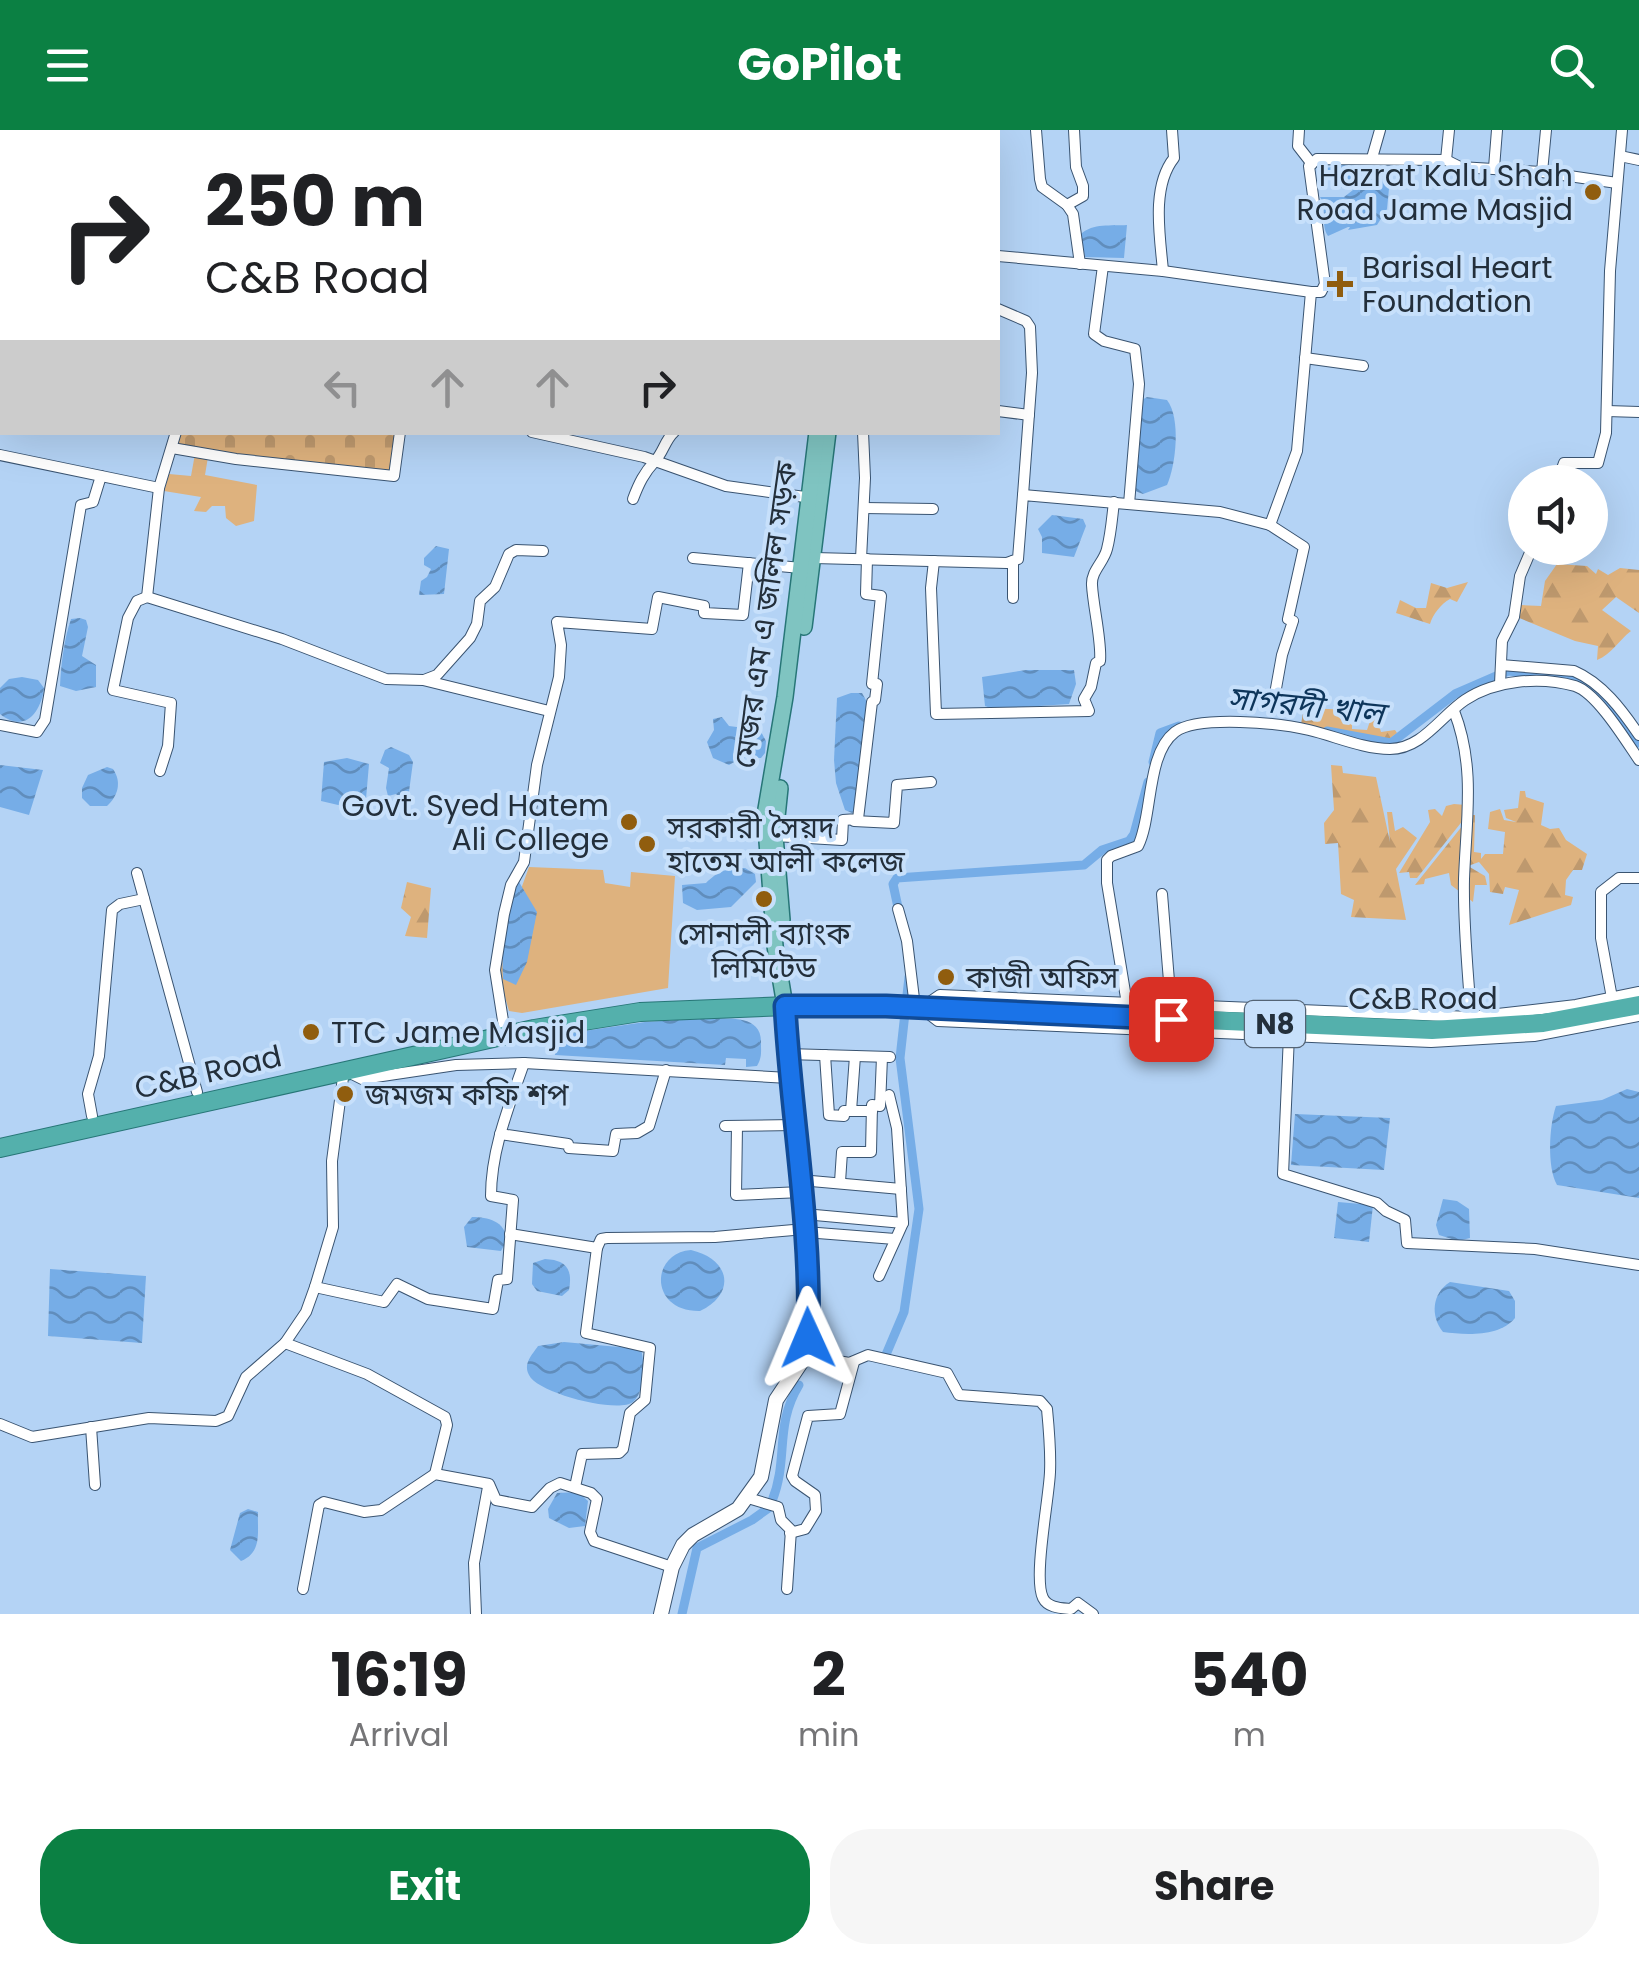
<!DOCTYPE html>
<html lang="en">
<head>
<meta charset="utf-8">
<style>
	:root { --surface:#fff; --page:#f6f6f6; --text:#202124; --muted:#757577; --accent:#0b8043 }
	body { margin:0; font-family:Poppins,"Noto Sans Bengali",sans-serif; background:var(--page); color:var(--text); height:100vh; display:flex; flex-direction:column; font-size:38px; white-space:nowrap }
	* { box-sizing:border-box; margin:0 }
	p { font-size:32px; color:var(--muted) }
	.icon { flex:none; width:55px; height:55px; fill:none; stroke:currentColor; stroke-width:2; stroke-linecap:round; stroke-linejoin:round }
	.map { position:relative; height:1484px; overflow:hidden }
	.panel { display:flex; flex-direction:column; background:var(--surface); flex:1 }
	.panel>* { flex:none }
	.hud { position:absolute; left:0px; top:0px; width:1000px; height:305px; box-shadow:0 10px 40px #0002; background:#fff; color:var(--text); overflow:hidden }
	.tools { position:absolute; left:1508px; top:335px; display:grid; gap:20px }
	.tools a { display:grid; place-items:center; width:100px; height:100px; border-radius:50%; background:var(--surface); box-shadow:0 10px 40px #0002; font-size:50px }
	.pin { position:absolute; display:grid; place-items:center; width:85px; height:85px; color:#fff; margin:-42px; border-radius:20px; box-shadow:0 5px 15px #0006 }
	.me { position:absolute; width:110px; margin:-55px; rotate:359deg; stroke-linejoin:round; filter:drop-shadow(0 0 8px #0008) }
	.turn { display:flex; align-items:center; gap:35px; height:210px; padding:0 40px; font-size:45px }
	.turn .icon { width:130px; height:130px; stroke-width:2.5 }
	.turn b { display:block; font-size:70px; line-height:85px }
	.lanes { display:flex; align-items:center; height:95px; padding:0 40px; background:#0003; justify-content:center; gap:50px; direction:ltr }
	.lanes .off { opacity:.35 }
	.eta { display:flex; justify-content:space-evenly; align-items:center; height:170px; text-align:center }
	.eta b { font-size:60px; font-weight:700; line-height:70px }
	.cta { display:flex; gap:20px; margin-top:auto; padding:20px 40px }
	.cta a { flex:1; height:115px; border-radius:40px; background:var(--accent); color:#fff; font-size:40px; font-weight:700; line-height:115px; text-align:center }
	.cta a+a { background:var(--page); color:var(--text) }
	header { display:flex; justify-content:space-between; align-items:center; height:130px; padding:0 40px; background:var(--accent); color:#fff; font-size:45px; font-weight:700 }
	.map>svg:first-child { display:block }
	.forest { fill:url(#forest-firs) }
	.cemetery { fill:url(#cemetery-stones) }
	.park { fill:#deb27e }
	.water { fill:url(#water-waves) }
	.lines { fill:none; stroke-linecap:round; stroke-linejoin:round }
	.canal { stroke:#76ade7; stroke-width:9 }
	.minor-casing { stroke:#3a5471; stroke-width:12 }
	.secondary-casing { stroke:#3a5471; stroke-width:16 }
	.primary-casing { stroke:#277677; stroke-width:18 }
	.trunk-casing { stroke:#277677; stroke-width:20 }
	.minor { stroke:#fff; stroke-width:10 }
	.secondary { stroke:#fff; stroke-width:14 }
	.primary { stroke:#7fc4c1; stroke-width:15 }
	.trunk { stroke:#54b0ac; stroke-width:18 }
	.route-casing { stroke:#114b97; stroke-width:25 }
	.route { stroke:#1a73e8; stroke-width:18 }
	.poi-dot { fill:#905d0e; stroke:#c7e0fb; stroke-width:4 }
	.labels { text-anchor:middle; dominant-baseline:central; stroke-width:8; stroke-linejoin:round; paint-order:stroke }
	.shield { fill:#c7e0fb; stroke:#546475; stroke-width:2.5 }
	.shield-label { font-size:28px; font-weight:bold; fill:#232f3b }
	.poi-label { font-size:30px; fill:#232f3b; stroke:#c7e0fb; text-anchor:start }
	.street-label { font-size:30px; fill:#232f3b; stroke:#c7e0fb }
	.water-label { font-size:32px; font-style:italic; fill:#0d355a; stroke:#c7e0fb }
</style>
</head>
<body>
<header><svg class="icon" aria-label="menu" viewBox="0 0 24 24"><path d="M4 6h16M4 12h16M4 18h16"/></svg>GoPilot<svg class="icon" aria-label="search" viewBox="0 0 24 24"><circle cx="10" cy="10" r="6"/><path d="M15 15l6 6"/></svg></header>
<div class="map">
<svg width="1639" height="1484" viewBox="0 0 1639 1484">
	<defs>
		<pattern id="forest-firs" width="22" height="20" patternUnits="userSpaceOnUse" patternTransform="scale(2.5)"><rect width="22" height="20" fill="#deb27e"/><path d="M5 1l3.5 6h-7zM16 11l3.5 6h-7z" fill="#be996e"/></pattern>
		<pattern id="cemetery-stones" width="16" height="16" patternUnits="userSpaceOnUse" patternTransform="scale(2.5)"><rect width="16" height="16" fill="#deb27e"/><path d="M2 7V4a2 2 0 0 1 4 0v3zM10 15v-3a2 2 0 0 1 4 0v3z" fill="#be996e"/></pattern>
		<pattern id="water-waves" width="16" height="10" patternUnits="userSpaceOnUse" patternTransform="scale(2.5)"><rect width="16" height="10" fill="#76ade7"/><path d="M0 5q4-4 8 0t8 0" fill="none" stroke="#608dbc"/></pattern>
	</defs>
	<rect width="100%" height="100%" fill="#b4d3f5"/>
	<g class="forest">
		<path d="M1557,434L1587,436L1596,444L1598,439L1608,445L1620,438L1639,440V483L1616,467L1602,480L1631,501C1618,511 1612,524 1597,530L1598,516L1575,511L1517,487L1521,475L1541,476L1545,451Z"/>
		<path d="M1468,452L1457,472L1450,469C1441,474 1433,484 1430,494L1396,483L1400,470L1416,478H1426L1431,453L1447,458Z"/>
		<polygon points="1304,578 1352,580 1352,599 1367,600 1374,579 1381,602 1395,600 1397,603 1385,612 1366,610 1301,594"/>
		<polygon points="1331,635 1342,636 1343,643 1376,647 1390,712 1387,682 1392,682 1395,701 1403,697 1417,708 1396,739 1406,790 1351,787 1354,770 1341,764 1338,713 1325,714 1324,693 1334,680"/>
		<polygon points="1520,661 1525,661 1526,667 1544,673 1541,695 1550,699 1559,698 1566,710 1587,724 1582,740 1573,740 1566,750 1565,765 1573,767 1571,775 1509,795 1519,760 1505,757 1503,764 1490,762 1489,744 1479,732 1468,736 1485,746 1487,755 1475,755 1473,772 1451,755 1449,743 1425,749 1424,754 1415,755 1471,685 1475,685 1474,722 1481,723 1481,729 1485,724 1503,724 1505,702 1488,699 1490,682 1500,679 1504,690 1516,692 1506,688 1504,680 1518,678"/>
		<polygon points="1454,674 1466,675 1468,684 1417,748 1410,748 1409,742 1399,743 1430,692 1428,680 1435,679 1442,686 1446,676"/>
		<polygon points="407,752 431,758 427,808 405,806 411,787 401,778"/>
	</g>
	<polygon class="cemetery" points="175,303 400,303 394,346 172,318"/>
	<g class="park">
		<polygon points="195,324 208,327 205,345 257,355 254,391 236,396 226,388 225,376 212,376 206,382 194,381 201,367 164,361 169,344 191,346"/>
		<polygon points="529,737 603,740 605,753 630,757 631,742 675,746 668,858 522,883 509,881 500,849 500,817"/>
	</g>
	<g class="water">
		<path d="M1350,34L1362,39L1391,38L1387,79L1377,95L1348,100L1350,97H1348L1328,106C1320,94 1328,80 1320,67H1344L1353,60L1348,57L1332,58V46L1326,38Z"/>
		<path d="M1127,95L1124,128L1085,127L1081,104C1093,93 1111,96 1127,95Z"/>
		<path d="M1147,267L1167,270C1181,288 1176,335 1167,355L1143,364L1135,361L1142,270Z"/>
		<polygon points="1052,385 1083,389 1086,396 1074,427 1042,423 1042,407 1038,399"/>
		<polygon points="436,416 449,419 444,464 419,465 421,451 427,447 431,439 424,435 424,428"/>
		<path d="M80,488L86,490L88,497L82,526L96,535V557L76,561L60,556C61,535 64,509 71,489Z"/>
		<polygon points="1026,540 1074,540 1076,554 1069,574 993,579 985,576 982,547"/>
		<path d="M22,547L38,550L44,558C41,582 25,604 0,584V558L9,549Z"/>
		<polygon points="851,563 862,563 867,572 855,681 852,683 845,680 836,653 834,630 837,568"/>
		<polygon points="722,587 729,596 760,600 766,611 765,623 761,628 741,628 729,635 713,628 707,612 714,600 713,589"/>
		<polygon points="391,617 409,625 413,632 408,669 404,671 396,664 388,666 386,658 389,638 380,633 385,620"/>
		<polygon points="347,628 369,634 366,669 351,678 321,671 324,632"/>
		<polygon points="0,635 43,640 29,685 0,677"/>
		<path d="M107,637L113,639C122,652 118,666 107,676H90L82,668V658L88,645Z"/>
		<path d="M745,738L755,744L756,752L731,777L697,780L683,773L682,755L706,753C718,741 727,738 745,738Z"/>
		<path d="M519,752L537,782L527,832L516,855L503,849C501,819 504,779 519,752Z"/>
		<path d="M711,888C731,889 762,885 761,913C761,922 762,928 757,936L746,937V929L726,928L725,935L555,925V913L564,904L645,892Z"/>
		<path d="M1627,959L1639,962V1068L1557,1055C1547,1037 1549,996 1556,976L1602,970Z"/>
		<polygon points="1295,984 1390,988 1384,1040 1291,1035"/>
		<polygon points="1443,1069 1457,1071 1469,1079 1470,1108 1458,1111 1439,1105 1436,1095"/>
		<polygon points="1338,1072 1373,1075 1369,1112 1334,1108"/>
		<path d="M472,1087C488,1087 505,1091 507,1110L501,1121L467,1117L464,1097Z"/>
		<path d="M691,1120C730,1129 737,1163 700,1181C649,1182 650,1123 691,1120Z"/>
		<path d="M545,1129C566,1130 573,1139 569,1160L562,1166L537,1161L532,1154L533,1133Z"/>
		<polygon points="50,1139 146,1146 142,1213 48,1206"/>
		<path d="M1450,1152L1509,1161L1515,1171V1188C1500,1207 1465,1205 1443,1202C1430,1186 1432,1163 1450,1152Z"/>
		<path d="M564,1212L641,1219C645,1234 645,1262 633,1272C618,1284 537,1263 529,1245C523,1233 532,1225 538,1216Z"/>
		<polygon points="578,1362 588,1371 585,1396 569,1398 549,1388 548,1379 557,1363"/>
		<path d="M248,1379L258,1382C257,1401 263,1422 241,1431L230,1420L240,1383Z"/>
	</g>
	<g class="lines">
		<g class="canal">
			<polyline points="1327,601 1391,613 1455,564 1508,541 1573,547 1587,552 1639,613"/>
			<polyline points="1153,632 1160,603 1179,596"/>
			<polyline points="899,782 893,754 897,748 1084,735 1102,720 1129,711 1134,704 1148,652"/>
			<polyline points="885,1227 904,1182 919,1079 900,928 909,847"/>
			<path d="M772,1371C789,1329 774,1296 799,1255"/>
			<polyline points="682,1484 697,1418 752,1390 770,1377"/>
		</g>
		<g class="minor-casing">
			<g id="minor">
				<polyline points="1036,0 1040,49 1042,57 1067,75 1073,84 1080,134"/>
				<polyline points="1299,0 1298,16 1312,34"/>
				<polyline points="55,2 55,0"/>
				<polyline points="470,2 471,0"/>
				<polyline points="1620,26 1639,30"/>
				<polyline points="1372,28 1380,0"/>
				<polyline points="1446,30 1449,0"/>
				<polyline points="1494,38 1497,0"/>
				<polyline points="1542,42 1617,53"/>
				<polyline points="0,61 2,61"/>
				<polyline points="1067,75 1083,66 1083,56 1076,37 1074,0"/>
				<polyline points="998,126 1163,141 1311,162"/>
				<polyline points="1103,136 1094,204 1104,211 1135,219 1139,254 1129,374"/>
				<path d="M1163,141C1160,106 1151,57 1174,28L1172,0"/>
				<polyline points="998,179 1026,191 1030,197 1032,243 1023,365"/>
				<polyline points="0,199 2,191"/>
				<polyline points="1305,228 1363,236"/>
				<polyline points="998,281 1029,285"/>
				<polyline points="1607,281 1639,282"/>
				<polyline points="532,302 644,327 726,356 812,368"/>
				<polyline points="172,318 236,329 394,346 400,302"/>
				<polyline points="0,325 159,358"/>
				<polyline points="1557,352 1564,333 1598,333 1606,303 1610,141 1622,0"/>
				<path d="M633,369C639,353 644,343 655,331C663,323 665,310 674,302"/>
				<polyline points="864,378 933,379"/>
				<polyline points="1270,395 1304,417 1288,489 1293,491 1282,525 1275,564"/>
				<polyline points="693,428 801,438"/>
				<polyline points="814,428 1007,433 1018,429 1023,365 1220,382 1270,395 1297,321 1311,162 1321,162 1325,154 1309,36 1317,29 1446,30 1460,37 1542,42 1546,0"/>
				<polyline points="861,429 865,348 863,302"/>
				<path d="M934,431L931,458L936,584L1089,581L1084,569L1091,557L1096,533L1100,531C1102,512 1093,476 1092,455C1091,441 1104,432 1107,419C1111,404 1112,388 1114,372"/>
				<polyline points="1013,431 1013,468"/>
				<polyline points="147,467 159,358 176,302"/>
				<path d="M1501,535L1574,541C1602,553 1622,580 1639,605"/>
				<polyline points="424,550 437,545 470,508 477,494 480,471 495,457 509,424 516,420 543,421"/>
				<polyline points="1500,554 1502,511 1514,487 1520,446 1532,418"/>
				<path d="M1454,581C1476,637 1466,691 1464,749C1463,795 1468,841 1471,887"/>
				<polyline points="0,595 37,602 45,590 81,375 93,372 101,346"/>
				<polyline points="160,641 168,616 171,573 113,560 128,488 137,471 147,467 282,509 386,549 423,550 549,581"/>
				<polyline points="854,691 894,693 897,655 931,652"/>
				<polyline points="775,706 842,710 843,690 858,689 872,572 875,570 877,554 872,554 881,466 866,464 867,429"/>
				<polyline points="137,743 197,962"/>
				<polyline points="1162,764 1171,876"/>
				<polyline points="898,779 907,811 915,877"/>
				<polyline points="1639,862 1576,875 1471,887 940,865 921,878 938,891 1431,912 1534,906 1639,886"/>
				<polyline points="1612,868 1601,808 1601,762 1619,748 1639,748"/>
				<path d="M1127,874L1107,753V730L1111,726L1138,716C1153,686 1146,624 1175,602C1198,585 1281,593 1309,600C1335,606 1363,619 1390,619C1422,619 1441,586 1465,570C1495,550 1540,546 1575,556C1597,563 1626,611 1639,630"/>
				<polyline points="504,897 495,840 504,784 511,755 524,732 537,635 559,547 561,515 557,492 652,499 658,467 704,476 704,483 743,485 749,433"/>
				<polyline points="1289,905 1283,1044 1377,1073 1386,1081 1405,1090 1407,1113 1535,1119 1639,1135"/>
				<polyline points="787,924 890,927"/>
				<polyline points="825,925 829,985 844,986 844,981 872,981"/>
				<polyline points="851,981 855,926"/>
				<polyline points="92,986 88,964 99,926 112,780 120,774 144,769"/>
				<polyline points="725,996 794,995"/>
				<polyline points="737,996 736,1065 802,1062"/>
				<polyline points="500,1004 568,1014 569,1018 613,1021 616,1004 637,1003 649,996 666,940"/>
				<polyline points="800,1050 901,1059"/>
				<polyline points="840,1052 842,1022 871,1022 872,975 880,976 882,927"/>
				<polyline points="804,1084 903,1093"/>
				<polyline points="805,1102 895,1109"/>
				<polyline points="510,1104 597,1118 601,1109 607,1108 715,1107 805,1099"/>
				<polyline points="879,1146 903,1093 897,998 889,965"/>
				<path d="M315,1157L384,1172L397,1154L428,1169L493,1179L498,1150L507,1149L513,1070L491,1066C491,1020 509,976 524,933"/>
				<polyline points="285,1213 367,1244 445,1287 447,1295 435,1344"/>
				<path d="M806,1225L849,1233L868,1225L947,1243L959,1265L1040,1271L1047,1279C1049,1300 1051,1321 1050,1342C1049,1369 1033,1448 1043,1468C1048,1478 1061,1478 1071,1479L1078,1473L1093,1484"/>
				<polyline points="0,1294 32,1307 149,1288 216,1291 228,1286 246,1247 285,1213 306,1182 315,1157 333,1097 332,1031 344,940 362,949 456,935 524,933 789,948"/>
				<polyline points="91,1297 95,1355"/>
				<polyline points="575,1357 582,1324 619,1323 623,1319 630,1283 645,1270 650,1218 586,1203 597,1118"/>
				<polyline points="748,1368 778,1377 781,1390 791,1400 787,1459"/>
				<polyline points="790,1403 805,1399 816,1381 815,1365 795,1351 792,1346 808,1286 840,1284 854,1232"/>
				<polyline points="303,1459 319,1375 324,1372 364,1382 381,1380 435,1344 489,1354 496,1370 532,1377 550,1358 560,1353 591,1363 597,1369 590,1402 594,1411 672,1437"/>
				<polyline points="476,1484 474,1433 488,1357"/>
			</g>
		</g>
		<g class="secondary-casing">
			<polyline id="secondary" points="661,1484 672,1437 683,1415 693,1405 738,1379 761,1347 776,1270 806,1225 809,1186 805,1099 789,948 785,876"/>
		</g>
		<g class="primary-casing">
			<g id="primary">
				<polyline points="806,0 806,2"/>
				<polyline points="820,0 820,2"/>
				<polyline points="804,497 828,302"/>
				<polyline points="780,658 775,706 782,790"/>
				<polyline points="785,876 775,816 765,685 785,567 817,302"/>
			</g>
		</g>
		<g class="trunk-casing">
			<polyline id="trunk" points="0,1018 534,899 640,882 813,875 886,876 1432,900 1543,893 1639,875"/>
		</g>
		<use href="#minor" class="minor"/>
		<use href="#secondary" class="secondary"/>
		<use href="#primary" class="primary"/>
		<use href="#trunk" class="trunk"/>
	</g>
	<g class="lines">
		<g class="route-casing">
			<path id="route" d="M808,1208C812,1097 791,986 785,876H886L1171,889"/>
		</g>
		<use href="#route" class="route"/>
	</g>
	<g class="poi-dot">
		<circle cx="1593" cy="62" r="10"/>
		<path d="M1335 139h10v10h10v10h-10v10h-10v-10h-10v-10h10z"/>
		<circle cx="629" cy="692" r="10"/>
		<circle cx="647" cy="714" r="10"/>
		<circle cx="764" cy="769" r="10"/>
		<circle cx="946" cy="847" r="10"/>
		<circle cx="311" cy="902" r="10"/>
		<circle cx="345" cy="964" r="10"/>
	</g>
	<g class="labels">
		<rect class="shield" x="1245" y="871" width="60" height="46" rx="8"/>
		<g class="shield-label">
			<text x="1275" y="894">N8</text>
		</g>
		<g class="poi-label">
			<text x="1573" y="45" text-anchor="end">Hazrat Kalu Shah<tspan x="1573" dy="34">Road Jame Masjid</tspan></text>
			<text x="1362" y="137">Barisal Heart<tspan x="1362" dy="34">Foundation</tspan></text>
			<text x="609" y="675" text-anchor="end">Govt. Syed Hatem<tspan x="609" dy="34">Ali College</tspan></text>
			<text x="667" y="697">সরকারী সৈয়দ<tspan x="667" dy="34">হাতেম আলী কলেজ</tspan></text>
			<text x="764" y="803" text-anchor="middle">সোনালী ব্যাংক<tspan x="764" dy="34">লিমিটেড</tspan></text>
			<text x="966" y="847">কাজী অফিস</text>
			<text x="331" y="902">TTC Jame Masjid</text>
			<text x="365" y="964">জমজম কফি শপ</text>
		</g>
		<g class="street-label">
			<text transform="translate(765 485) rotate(-82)">মেজর এম এ জলিল সড়ক</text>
			<text x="1423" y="868">C&amp;B Road</text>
			<text transform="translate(208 942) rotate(-13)">C&amp;B Road</text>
		</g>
		<g class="water-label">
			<text transform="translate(1306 575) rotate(6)">সাগরদী খাল</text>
		</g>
	</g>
</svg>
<div class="tools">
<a><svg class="icon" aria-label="sound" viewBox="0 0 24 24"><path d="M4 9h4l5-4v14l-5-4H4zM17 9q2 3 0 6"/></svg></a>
</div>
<div class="pin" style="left:1171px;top:889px;background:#d93025"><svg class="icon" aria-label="arrive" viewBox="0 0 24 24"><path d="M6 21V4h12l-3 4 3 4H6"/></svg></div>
<svg class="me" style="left:808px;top:1208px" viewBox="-20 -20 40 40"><path d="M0-17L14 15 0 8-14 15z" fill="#1a73e8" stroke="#fff" stroke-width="4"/></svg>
<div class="hud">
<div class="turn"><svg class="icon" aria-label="right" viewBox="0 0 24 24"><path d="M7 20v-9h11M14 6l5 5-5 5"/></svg><div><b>250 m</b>C&amp;B Road</div></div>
<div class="lanes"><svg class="icon off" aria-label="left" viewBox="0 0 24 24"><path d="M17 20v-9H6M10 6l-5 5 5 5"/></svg><svg class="icon off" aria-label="ahead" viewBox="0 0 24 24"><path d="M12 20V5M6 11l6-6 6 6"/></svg><svg class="icon off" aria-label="ahead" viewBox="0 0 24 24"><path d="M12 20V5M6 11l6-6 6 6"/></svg><svg class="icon" aria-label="right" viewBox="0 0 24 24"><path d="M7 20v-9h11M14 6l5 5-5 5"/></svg></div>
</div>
</div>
<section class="panel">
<div class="eta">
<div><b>16:19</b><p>Arrival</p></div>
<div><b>2</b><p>min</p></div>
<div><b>540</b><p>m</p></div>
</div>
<div class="cta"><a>Exit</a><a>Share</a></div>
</section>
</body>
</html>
